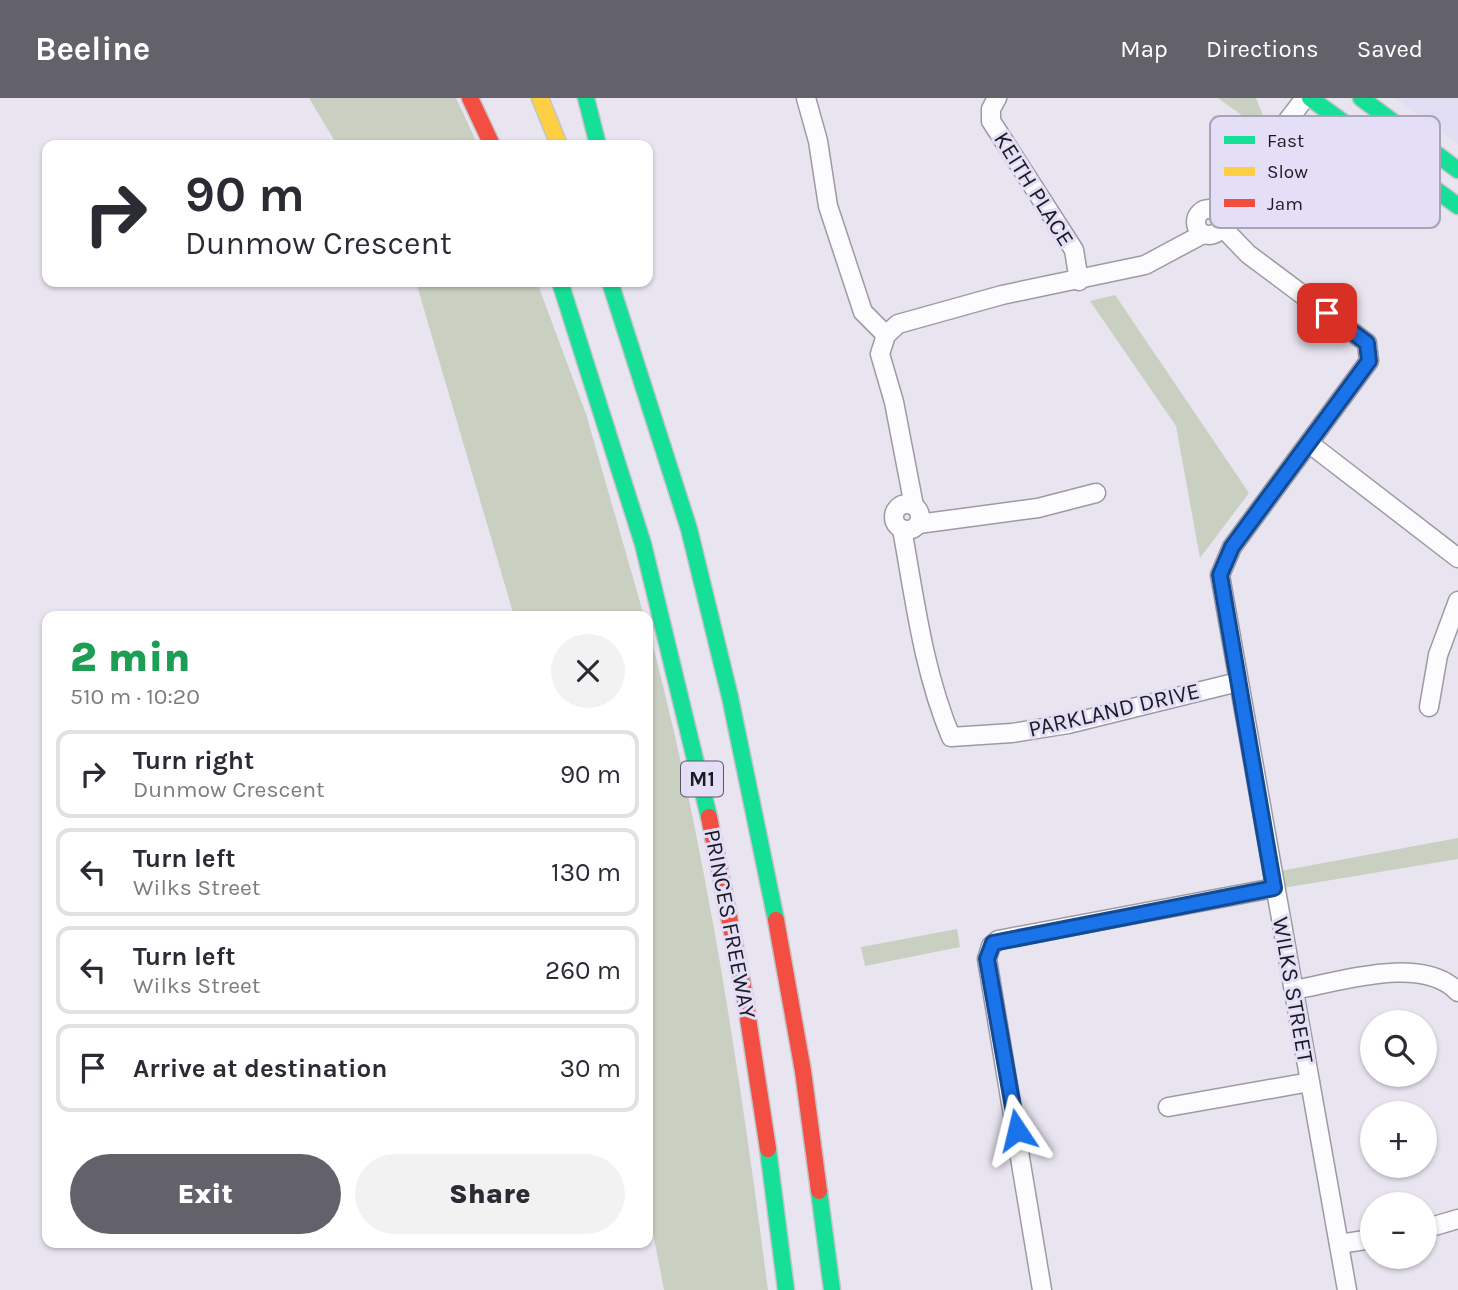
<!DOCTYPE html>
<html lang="en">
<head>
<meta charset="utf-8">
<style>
	:root { --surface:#fff; --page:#f2f2f3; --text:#2b2b33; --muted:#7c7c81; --line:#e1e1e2; --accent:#63626b }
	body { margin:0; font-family:Karla,sans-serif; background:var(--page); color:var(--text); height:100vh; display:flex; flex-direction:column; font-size:26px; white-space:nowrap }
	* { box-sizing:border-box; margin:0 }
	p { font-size:23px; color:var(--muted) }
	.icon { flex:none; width:38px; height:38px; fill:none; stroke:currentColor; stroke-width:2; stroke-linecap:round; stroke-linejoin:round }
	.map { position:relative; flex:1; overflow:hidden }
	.panel { position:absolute; left:42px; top:513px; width:611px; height:637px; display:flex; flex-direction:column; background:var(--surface); border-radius:14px; box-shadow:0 2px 5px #0004 }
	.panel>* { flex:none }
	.top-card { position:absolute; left:42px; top:42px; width:611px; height:147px; border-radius:14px; box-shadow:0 2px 5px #0004; background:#fff; color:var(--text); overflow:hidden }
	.buttons { position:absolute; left:1360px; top:912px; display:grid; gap:14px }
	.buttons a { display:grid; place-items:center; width:77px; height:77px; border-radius:50%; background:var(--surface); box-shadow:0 2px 5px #0004; font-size:35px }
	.pin { position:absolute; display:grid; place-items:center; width:60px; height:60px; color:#fff; margin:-30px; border-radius:14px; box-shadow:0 4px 10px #0006 }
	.me { position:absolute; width:77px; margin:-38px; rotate:350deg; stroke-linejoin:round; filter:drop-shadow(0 0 5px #0008) }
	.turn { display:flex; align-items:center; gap:24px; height:147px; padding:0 28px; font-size:32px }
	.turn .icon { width:91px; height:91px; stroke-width:2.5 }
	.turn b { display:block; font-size:49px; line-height:60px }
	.round { display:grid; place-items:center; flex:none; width:74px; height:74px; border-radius:37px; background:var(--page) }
	.head { display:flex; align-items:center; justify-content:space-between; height:119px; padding:0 28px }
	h1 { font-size:42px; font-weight:800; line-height:52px; color:#1e9e55 }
	.button { display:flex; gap:14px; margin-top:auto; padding:14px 28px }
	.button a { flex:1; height:80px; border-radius:42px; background:var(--accent); color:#fff; font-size:28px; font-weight:800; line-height:80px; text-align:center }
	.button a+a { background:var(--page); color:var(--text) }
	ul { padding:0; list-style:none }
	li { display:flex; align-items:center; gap:21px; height:88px; margin:0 14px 10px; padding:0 14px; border:4px solid var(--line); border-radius:14px }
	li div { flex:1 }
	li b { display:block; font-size:26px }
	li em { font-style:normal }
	header { display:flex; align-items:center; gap:42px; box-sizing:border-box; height:98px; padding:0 35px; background:var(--accent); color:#fff }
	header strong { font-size:33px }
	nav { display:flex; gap:38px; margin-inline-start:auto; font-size:24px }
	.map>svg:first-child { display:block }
	.built { fill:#e1ddf3 }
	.green { fill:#c9d0c1 }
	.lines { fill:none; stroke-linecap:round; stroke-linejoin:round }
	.street-casing { stroke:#9d9aa3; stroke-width:21 }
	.fast-casing { stroke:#c5c3ca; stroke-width:19 }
	.slow-casing { stroke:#c5c3ca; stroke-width:19 }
	.jam-casing { stroke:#c5c3ca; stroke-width:19 }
	.street { stroke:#fcfbfd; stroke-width:18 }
	.fast { stroke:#16e098; stroke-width:16 }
	.slow { stroke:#ffcf43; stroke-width:16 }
	.jam { stroke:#f24e42; stroke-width:16 }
	.route-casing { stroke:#114b97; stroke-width:18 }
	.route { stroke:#1a73e8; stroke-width:12 }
	.labels { text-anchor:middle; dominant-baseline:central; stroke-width:6; stroke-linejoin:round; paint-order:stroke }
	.shield { fill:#e4dff7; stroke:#585663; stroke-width:2 }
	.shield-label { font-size:21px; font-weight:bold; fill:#1c1b23 }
	.street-label { font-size:23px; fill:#1c1b23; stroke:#e4dff7 }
	.key { fill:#e4dff7; stroke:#a8a4b7; stroke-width:2 }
	.key-label { font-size:19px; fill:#1c1b23 }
</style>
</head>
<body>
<header>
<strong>Beeline</strong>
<nav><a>Map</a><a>Directions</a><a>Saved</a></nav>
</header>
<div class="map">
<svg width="1458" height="1192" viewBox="0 0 1458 1192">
	<rect width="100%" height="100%" fill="#e8e5f1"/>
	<polygon class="built" points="1396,0 1458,0 1458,46"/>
	<g class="green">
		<polygon points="309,0 456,0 478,47 337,47"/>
		<polygon points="1218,0 1256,0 1266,25 1261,31"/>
		<polygon points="416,184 537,184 586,316 644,518 514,518"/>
		<polygon points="1115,197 1249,395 1200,460 1176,328 1090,203"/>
		<path d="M648,529C706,747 739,969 768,1192H664L648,1109Z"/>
		<polygon points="1458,740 1458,761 1283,790 1280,773"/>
		<polygon points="957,831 960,849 865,868 861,849"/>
	</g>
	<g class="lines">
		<g class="street-casing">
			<g id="street">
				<polyline points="806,0 818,43 828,108 863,214 886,237"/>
				<polyline points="997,0 991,11 991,23 1074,152 1079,183"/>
				<circle cx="1209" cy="124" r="13"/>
				<polyline points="1222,120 1242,82 1305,0"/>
				<polyline points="1222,129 1248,156 1367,245 1369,263 1232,449 1220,477 1347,1192"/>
				<polyline points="1310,346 1458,460"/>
				<circle cx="907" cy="419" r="13"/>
				<polyline points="914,408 894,304 880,256 886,237 898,226 1002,197 1145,167 1203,136"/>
				<polyline points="918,426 1038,410 1096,395"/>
				<path d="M902,431C915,502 923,572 951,639L1012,635L1068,626L1238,584"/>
				<polyline points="1429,609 1438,557 1458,503"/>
				<path d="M1294,892C1340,884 1422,856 1458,894"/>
				<polyline points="1168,1009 1310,984"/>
				<polyline points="1424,1131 1458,1121"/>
				<polyline points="1339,1146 1372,1141"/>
				<polyline points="1042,1192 987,861 991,848 998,842 1274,790"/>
			</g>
		</g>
		<g class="fast-casing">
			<g id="fast">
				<polyline points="586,0 598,47"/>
				<polyline points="1310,0 1458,108"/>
				<polyline points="1361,0 1458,72"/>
				<polyline points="560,184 643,446 709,719"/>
				<polyline points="610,184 689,431 730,599 776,822"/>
				<polyline points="768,1051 786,1192"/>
				<polyline points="819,1093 832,1192"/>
			</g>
		</g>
		<g class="slow-casing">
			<polyline id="slow" points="540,0 559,47"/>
		</g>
		<g class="jam-casing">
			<g id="jam">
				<polyline points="470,0 492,47"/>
				<polyline points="709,719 744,894 768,1051"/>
				<polyline points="776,822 803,973 819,1093"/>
			</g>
		</g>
		<use href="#street" class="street"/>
		<use href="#fast" class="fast"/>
		<use href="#slow" class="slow"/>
		<use href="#jam" class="jam"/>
	</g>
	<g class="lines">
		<g class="route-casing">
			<polyline id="route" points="1017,1032 987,861 993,845 1274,790 1220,477 1232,449 1369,263 1367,245 1327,215"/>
		</g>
		<use href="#route" class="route"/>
	</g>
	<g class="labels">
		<rect class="shield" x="681" y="663.5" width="42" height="35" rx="5"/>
		<g class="shield-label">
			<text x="702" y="681">M1</text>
		</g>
		<g class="street-label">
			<text transform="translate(1034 91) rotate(58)">KEITH PLACE</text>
			<text transform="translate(1114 612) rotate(-13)">PARKLAND DRIVE</text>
			<text transform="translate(730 826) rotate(79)">PRINCES FREEWAY</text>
			<text transform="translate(1293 892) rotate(80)">WILKS STREET</text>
		</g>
	</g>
	<rect x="1210" y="18" width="230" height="112" rx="10" class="key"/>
	<rect x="1224" y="38" width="31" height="8" fill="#16e098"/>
	<rect x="1224" y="69" width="31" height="9" fill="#ffcf43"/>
	<rect x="1224" y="101" width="31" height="8" fill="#f24e42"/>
	<g class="key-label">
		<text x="1267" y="49">Fast</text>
		<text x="1267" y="80">Slow</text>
		<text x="1267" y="112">Jam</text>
	</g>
</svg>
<div class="buttons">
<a><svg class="icon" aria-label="search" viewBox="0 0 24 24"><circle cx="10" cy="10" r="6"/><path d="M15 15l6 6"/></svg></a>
<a>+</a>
<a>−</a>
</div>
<div class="pin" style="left:1327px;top:215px;background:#d93025"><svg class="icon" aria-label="arrive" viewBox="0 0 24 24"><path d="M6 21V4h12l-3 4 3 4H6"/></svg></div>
<svg class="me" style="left:1017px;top:1032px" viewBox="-20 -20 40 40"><path d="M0-17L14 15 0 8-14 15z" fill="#1a73e8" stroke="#fff" stroke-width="4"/></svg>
<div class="top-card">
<div class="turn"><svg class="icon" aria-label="right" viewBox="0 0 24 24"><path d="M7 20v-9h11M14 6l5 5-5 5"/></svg><div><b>90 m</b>Dunmow Crescent</div></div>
</div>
<section class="panel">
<div class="head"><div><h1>2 min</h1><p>510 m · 10:20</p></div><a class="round"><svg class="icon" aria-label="close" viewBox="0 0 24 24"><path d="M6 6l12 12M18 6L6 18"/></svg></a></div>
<ul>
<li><svg class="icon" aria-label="right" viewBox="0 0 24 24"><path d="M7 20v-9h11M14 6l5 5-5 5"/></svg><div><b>Turn right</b><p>Dunmow Crescent</p></div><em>90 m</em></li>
<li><svg class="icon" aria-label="left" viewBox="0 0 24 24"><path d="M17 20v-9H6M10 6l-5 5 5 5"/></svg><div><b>Turn left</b><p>Wilks Street</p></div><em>130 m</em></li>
<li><svg class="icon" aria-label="left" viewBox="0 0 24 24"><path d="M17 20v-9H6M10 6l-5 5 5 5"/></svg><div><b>Turn left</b><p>Wilks Street</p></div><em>260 m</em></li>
<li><svg class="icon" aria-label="arrive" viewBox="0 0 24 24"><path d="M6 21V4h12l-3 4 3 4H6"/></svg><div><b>Arrive at destination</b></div><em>30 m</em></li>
</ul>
<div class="button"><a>Exit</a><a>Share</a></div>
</section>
</div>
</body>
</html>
